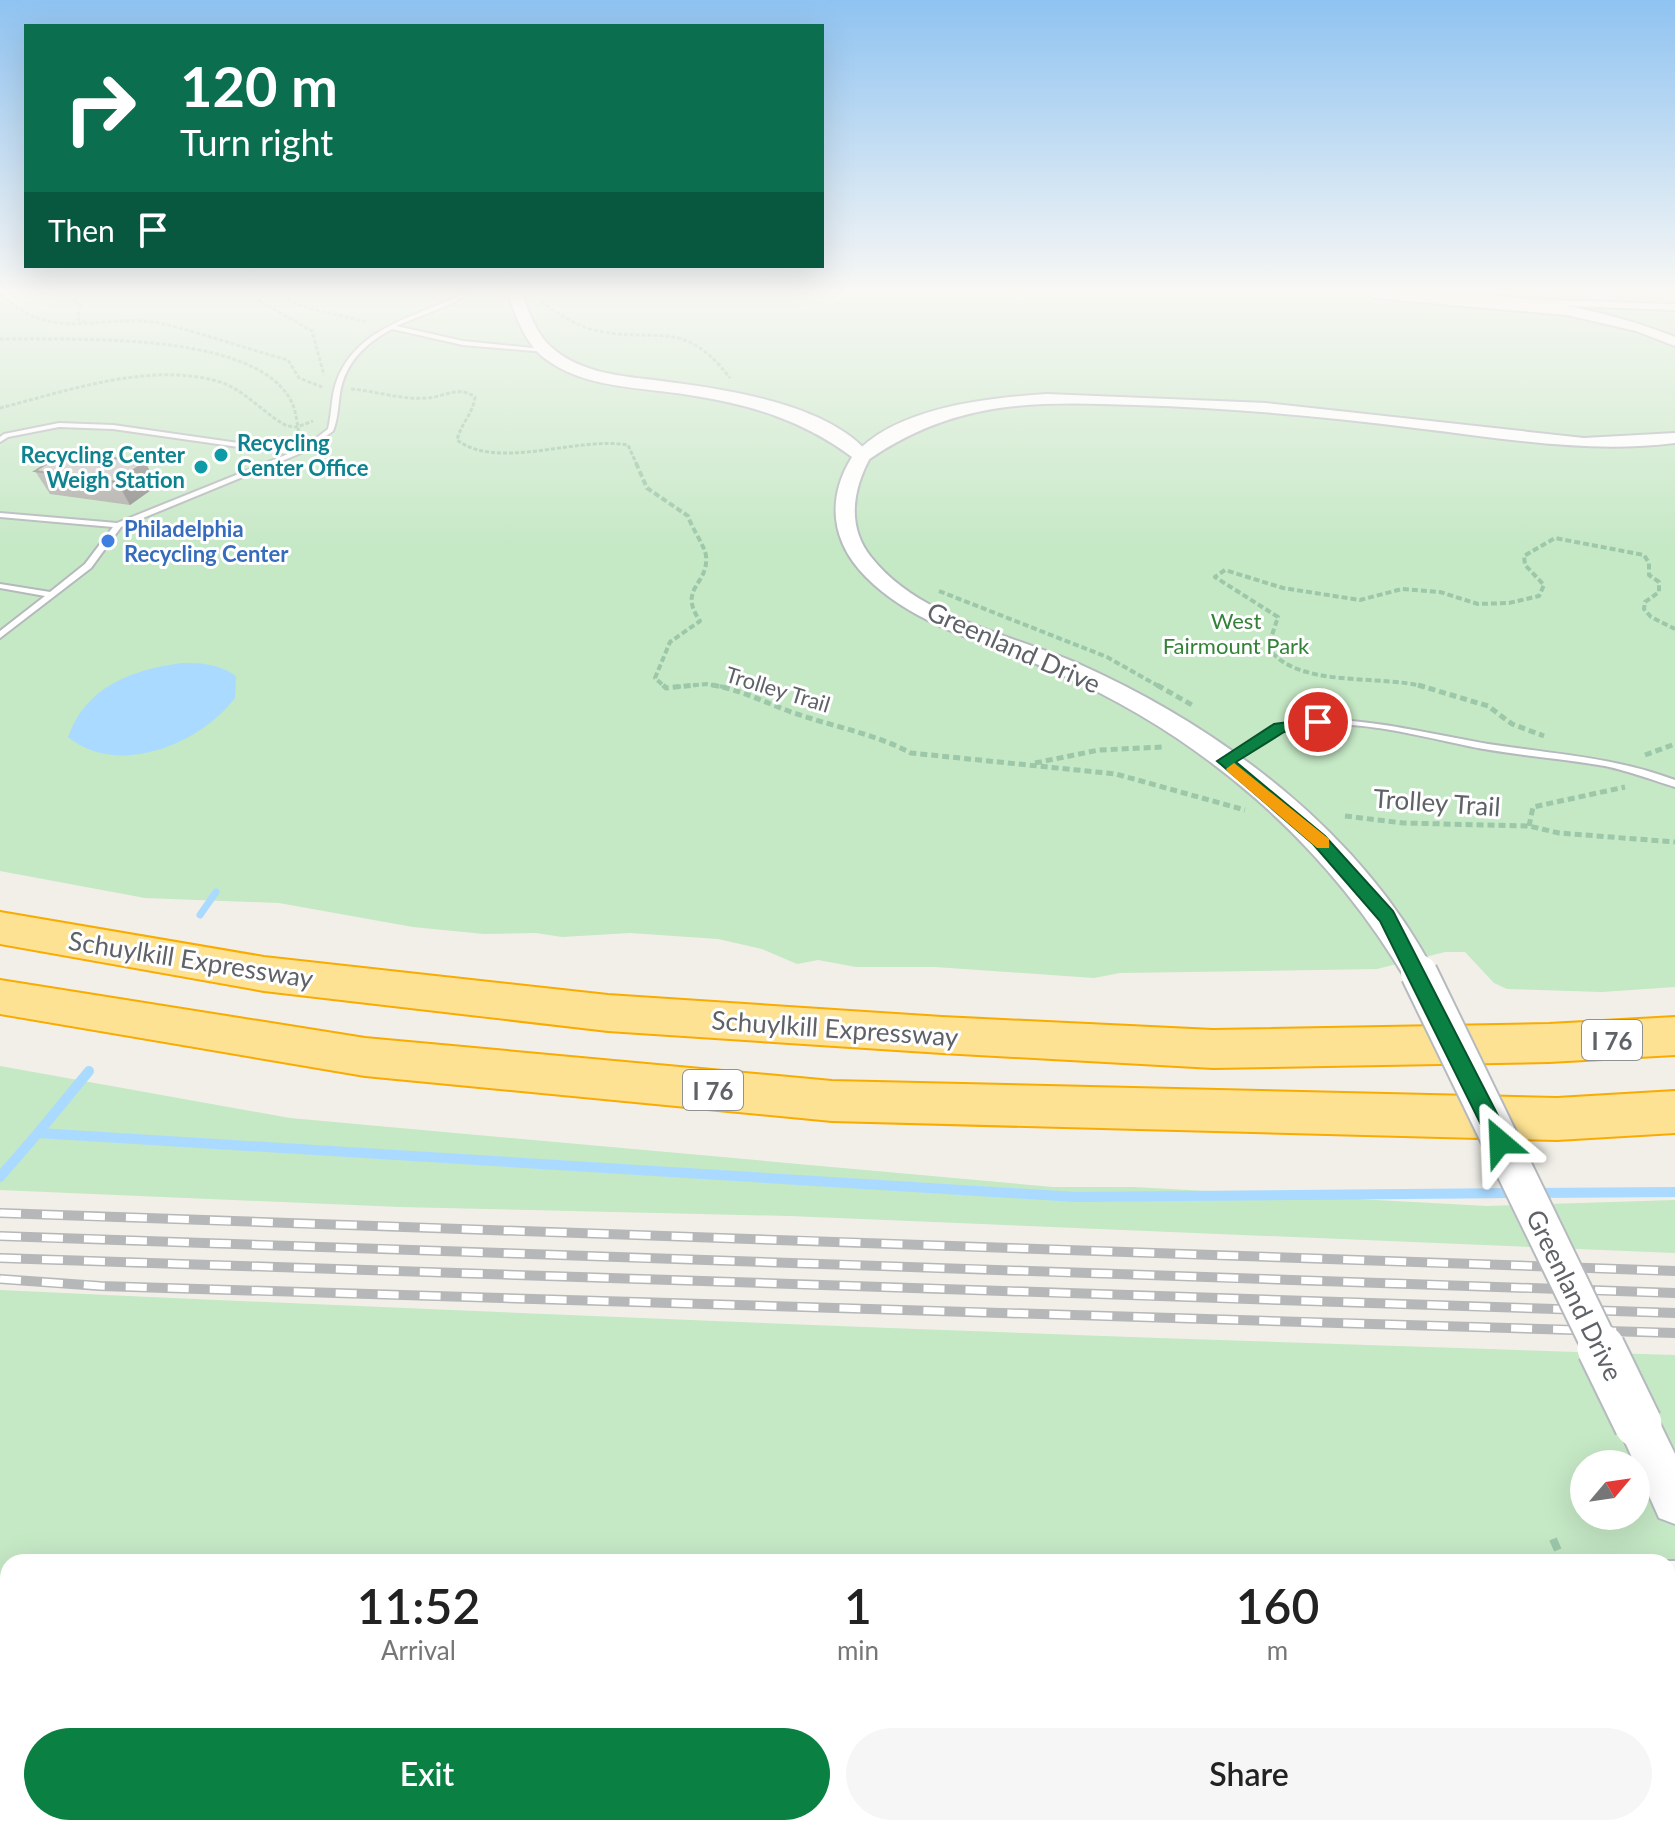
<!DOCTYPE html>
<html lang="en">
<head>
<meta charset="utf-8">
<style>
	:root { --surface:#fff; --page:#f6f6f6; --text:#222; --muted:#767676; --accent:#0b8043 }
	body { margin:0; font-family:Lato,sans-serif; background:var(--page); color:var(--text); height:100vh; display:flex; flex-direction:column; font-size:30px; white-space:nowrap }
	* { box-sizing:border-box; margin:0 }
	p { font-size:26px; color:var(--muted) }
	.icon { flex:none; width:44px; height:44px; fill:none; stroke:currentColor; stroke-width:2; stroke-linecap:round; stroke-linejoin:round }
	.map { position:relative; flex:1; overflow:hidden }
	.side { position:absolute; left:0px; top:1554px; width:1676px; height:282px; display:flex; flex-direction:column; background:var(--surface); border-radius:24px 24px 0 0; box-shadow:0 8px 32px #0002 }
	.side>* { flex:none }
	.hud { position:absolute; left:24px; top:24px; width:800px; height:244px; border-radius:0px; box-shadow:0 8px 32px #0002; background:#0b6e4f; color:#fff; overflow:hidden }
	.needle { width:52px; rotate:61deg }
	.tools { position:absolute; left:1570px; top:1450px; display:grid; gap:16px }
	.tools a { display:grid; place-items:center; width:80px; height:80px; border-radius:50%; background:var(--surface); box-shadow:0 8px 32px #0002; font-size:40px }
	.pin { position:absolute; display:grid; place-items:center; width:68px; height:68px; color:#fff; margin:-34px; border:4px solid #fff; border-radius:50%; box-shadow:0 2px 8px #0007 }
	.me { position:absolute; width:88px; margin:-44px; rotate:334deg; stroke-linejoin:round; filter:drop-shadow(0 0 6px #0008) }
	.turn { display:flex; align-items:center; gap:28px; height:168px; padding:0 24px; font-size:36px }
	.turn .icon { width:104px; height:104px; stroke-width:2.5 }
	.turn b { display:block; font-size:56px; line-height:68px }
	.then { display:flex; align-items:center; height:76px; padding:0 24px; background:#0003; gap:16px; font-size:30px }
	.eta { display:flex; justify-content:space-evenly; align-items:center; height:136px; text-align:center }
	.eta b { font-size:48px; font-weight:600; line-height:56px }
	.cta { display:flex; gap:16px; margin-top:auto; padding:16px 24px }
	.cta a { flex:1; height:92px; border-radius:48px; background:var(--accent); color:#fff; font-size:32px; font-weight:600; line-height:92px; text-align:center }
	.cta a+a { background:var(--page); color:var(--text) }
	.map>svg:first-child { display:block }
	.green { fill:#c5e8c5; fill-rule:evenodd }
	.water { fill:#aadaff }
	.lines { fill:none; stroke-linecap:round; stroke-linejoin:round }
	.stream-far1 { stroke:#aadaff; stroke-width:7 }
	.stream { stroke:#aadaff; stroke-width:10 }
	.service-casing { stroke:#b5b8bc; stroke-width:4 }
	.minor-casing { stroke:#b5b8bc; stroke-width:4 }
	.tertiary-casing { stroke:#b5b8bc; stroke-width:4 }
	.secondary-casing { stroke:#b6babf; stroke-width:4 }
	.motorway-casing { stroke:#f9ab00; stroke-width:4 }
	.path-far3 { stroke:#9cc7a9; stroke-width:3; stroke-dasharray:4 2; stroke-linecap:butt }
	.path-far2 { stroke:#9cc7a9; stroke-width:4; stroke-dasharray:6 3; stroke-linecap:butt }
	.path-far1 { stroke:#9cc7a9; stroke-width:5; stroke-dasharray:7 4; stroke-linecap:butt }
	.path { stroke:#9cc7a9; stroke-width:8; stroke-dasharray:12 6; stroke-linecap:butt }
	.service { fill:#fff; fill-rule:evenodd }
	.minor { fill:#fff; fill-rule:evenodd }
	.tertiary { fill:#fff; fill-rule:evenodd }
	.secondary { fill:#fff; fill-rule:evenodd }
	.motorway { fill:#fde293; fill-rule:evenodd }
	.rail-casing { stroke:#b6b7b8; stroke-width:10 }
	.rail { stroke:#fff; stroke-width:7; stroke-dasharray:21; stroke-linecap:butt }
	.secondary-bridge-far2-casing { stroke:#b6babf; stroke-width:32; stroke-linecap:butt }
	.secondary-bridge-far1-casing { stroke:#b6babf; stroke-width:40; stroke-linecap:butt }
	.secondary-bridge-casing { stroke:#b6babf; stroke-width:51; stroke-linecap:butt }
	.secondary-bridge-far2 { stroke:#fff; stroke-width:28 }
	.secondary-bridge-far1 { stroke:#fff; stroke-width:36 }
	.secondary-bridge { stroke:#fff; stroke-width:47 }
	.wall { fill:#afaea9 }
	.shaded-wall { fill:#8f8d8a }
	.building { fill:#cccac5; stroke:#8f8d8a; stroke-width:2 }
	.route { fill:#0b8043; stroke:#07532c; stroke-width:2 }
	.slow { fill:#f59e0b }
	.culture-dot { fill:#0f9aa8; stroke:#fff; stroke-width:3 }
	.shop-dot { fill:#3f7fe0; stroke:#fff; stroke-width:3 }
	.labels { text-anchor:middle; dominant-baseline:central; stroke-width:6; stroke-linejoin:round; paint-order:stroke }
	.far-culture-label { font-size:22px; font-weight:bold; fill:#0d838f; stroke:#fff; text-anchor:start }
	.far-shop-label { font-size:22px; font-weight:bold; fill:#366cbe; stroke:#fff; text-anchor:start }
	.far-park-label { font-size:22px; fill:#348238; stroke:#fff }
	.far-street-label { font-size:22px; fill:#5f6368; stroke:#fff }
	.shield { fill:#fff; stroke:#8f9295; stroke-width:2 }
	.shield-label { font-size:24px; font-weight:bold; fill:#5f6368 }
	.street-label { font-size:26px; fill:#5f6368; stroke:#fff }
</style>
</head>
<body>
<div class="map">
<svg width="1675" height="1835" viewBox="0 0 1675 1835">
	<rect width="100%" height="100%" fill="#f1efe8"/>
	<g class="green">
		<polygon points="0,294 1675,294 1675,987 1602,992 1507,989 1494,983 1465,952 1445,952 1377,969 1120,973 1094,978 935,967 856,967 818,960 797,964 762,949 718,939 630,933 562,937 536,933 484,934 413,927 279,903 145,898 0,871"/>
		<polygon points="0,1066 290,1118 1053,1187 1133,1187 1487,1206 1675,1200 1675,1253 790,1216 400,1207 0,1190"/>
		<path d="M0,1290C558,1316 1117,1338 1675,1355V1835H0ZM1584,1464H1636V1516H1584ZM8,1562H1668V1828H8Z"/>
	</g>
	<path class="water" d="M182,663C203,663 218,664 236,676L235,698C200,744 118,778 68,737C86,686 132,670 182,663Z"/>
	<g class="lines">
		<polyline class="stream-far1" points="200,915 216,892"/>
		<g class="stream">
			<polyline points="38,1133 89,1071"/>
			<polyline points="0,1177 38,1133 1076,1197 1514,1193"/>
			<polyline points="1536,1193 1675,1192"/>
		</g>
		<g class="service-casing">
			<g id="service">
				<path d="M463,294H469L451,304L396,326L463,341L544,349L546,350V352L463,345L392,329C366,343 345,362 340,393C338,406 338,419 333,431L306,451L121,527L91,568L0,638V631L45,596L0,588V584L50,592L85,564L113,527L0,517V513L117,523L288,454L113,429L59,427L8,437L0,442V437L4,434L59,423L113,425L295,451L302,449L328,429C332,413 331,395 337,380C358,326 417,317 463,294Z"/>
				<path d="M1318,719C1376,720 1431,734 1488,744C1552,754 1614,757 1675,780V787C1652,780 1629,771 1605,766C1565,759 1524,756 1484,749C1424,738 1353,715 1292,728C1268,732 1249,751 1228,763L1225,764L1220,761L1273,727L1295,721Z"/>
			</g>
		</g>
		<g class="minor-casing">
			<polygon id="minor" points="1513,299 1675,304 1675,310 1517,304"/>
		</g>
		<g class="tertiary-casing">
			<g id="tertiary">
				<path d="M1367,294C1468,287 1581,299 1675,337V346L1636,331L1567,315L1374,298Z"/>
				<path d="M1047,394L1266,403L1584,438L1675,433V443C1587,454 1502,438 1415,428C1322,416 1229,408 1136,405C1034,401 955,400 868,460L862,461L853,456C895,407 988,398 1047,394Z"/>
			</g>
		</g>
		<g class="secondary-casing">
			<g id="secondary">
				<path d="M508,294H522C529,312 536,334 551,347C581,374 623,376 661,381C724,389 829,403 871,456C853,488 846,526 871,557C920,619 1011,634 1079,664C1220,727 1361,832 1434,972L1429,981L1418,985L1407,981C1327,845 1205,738 1060,674C995,645 918,629 866,577C831,542 826,499 852,457C803,420 749,404 689,395C642,387 583,389 543,357C524,341 516,316 508,294Z"/>
				<polygon points="1638,1403 1653,1409 1675,1454 1675,1524 1659,1518 1617,1424 1623,1409"/>
				<polygon points="1668,1561 1675,1561 1675,1607 1668,1607 1668,1562 1665,1562"/>
				<polygon points="8,1582 8,1630 0,1631 0,1583"/>
				<polygon points="0,1677 8,1678 8,1728 0,1727"/>
				<polygon points="1156,1828 1273,1828 1276,1835 1158,1835"/>
			</g>
		</g>
		<g class="motorway-casing">
			<g id="motorway">
				<polygon points="0,912 264,957 608,995 942,1017 1213,1030 1549,1024 1675,1017 1675,1055 1549,1062 1213,1068 942,1053 608,1031 264,991 0,944"/>
				<polygon points="0,980 365,1038 832,1081 1557,1098 1675,1091 1675,1133 1557,1140 832,1121 365,1076 0,1014"/>
			</g>
		</g>
		<g class="path-far3">
			<path d="M2,294C51,346 104,311 164,324C205,334 247,349 288,360L299,378L322,387"/>
			<polyline points="73,294 68,297 82,305 78,310 79,320 88,323"/>
			<polyline points="247,294 312,331 324,375"/>
			<polyline points="277,294 304,307 367,322"/>
			<path d="M541,302C556,312 572,323 590,329C654,346 681,314 730,378"/>
			<path d="M0,339C69,340 251,330 290,399C296,409 297,422 299,434"/>
			<path d="M351,389C376,391 401,400 427,398C445,397 458,385 475,397C473,414 461,423 457,440C498,471 577,436 628,445L637,465"/>
			<path d="M0,408C67,391 151,361 220,382C245,390 264,414 287,426L297,427L313,421"/>
		</g>
		<g class="path-far2">
			<path d="M636,463L647,488L688,516C692,529 705,546 706,556C709,585 677,588 700,621L670,642L655,678L665,687"/>
			<polyline points="939,591 1107,657 1160,687"/>
			<polyline points="675,687 706,684 724,687"/>
			<path d="M1425,687C1381,674 1295,689 1268,647L1278,617L1215,577L1225,570L1283,588L1360,600L1402,589L1440,592L1478,604L1509,603L1539,596L1544,585L1525,565L1524,556L1555,538L1644,555L1649,563V575L1659,582V592L1645,602L1644,609L1651,617L1675,629"/>
		</g>
		<g class="path-far1">
			<polyline points="663,685 666,688 695,685"/>
			<path d="M712,685C742,690 766,703 794,713C834,727 873,733 911,753L1116,774L1245,810"/>
			<polyline points="1157,685 1192,705"/>
			<polyline points="1418,685 1488,706 1512,724 1544,736"/>
			<polyline points="1645,755 1675,744"/>
			<polyline points="1035,763 1099,750 1163,747"/>
			<polyline points="1345,816 1403,823 1529,826 1559,833 1675,842"/>
			<polyline points="1529,826 1533,807 1625,787"/>
		</g>
		<polyline class="path" points="1553,1539 1563,1562"/>
		<use href="#service" class="service"/>
		<use href="#minor" class="minor"/>
		<use href="#tertiary" class="tertiary"/>
		<use href="#secondary" class="secondary"/>
		<use href="#motorway" class="motorway"/>
		<g class="rail-casing">
			<g id="rail">
				<polyline points="0,1213 1675,1271"/>
				<polyline points="0,1236 1675,1293"/>
				<polyline points="0,1258 1675,1313"/>
				<polyline points="0,1279 100,1286 1675,1333"/>
			</g>
		</g>
		<use href="#rail" class="rail"/>
		<g class="secondary-bridge-far2-casing">
			<polyline id="secondary-bridge-far2" points="1418,972 1420,975"/>
		</g>
		<g class="secondary-bridge-far1-casing">
			<polyline id="secondary-bridge-far1" points="1419,973 1602,1350"/>
		</g>
		<g class="secondary-bridge-casing">
			<polyline id="secondary-bridge" points="1601,1348 1638,1424"/>
		</g>
		<use href="#secondary-bridge-far2" class="secondary-bridge-far2"/>
		<use href="#secondary-bridge-far1" class="secondary-bridge-far1"/>
		<use href="#secondary-bridge" class="secondary-bridge"/>
	</g>
	<polygon class="wall" points="35,471 158,485 130,505 50,494"/>
	<polygon class="shaded-wall" points="145,462 158,485 130,505 117,482"/>
	<polygon class="building" points="65,452 145,462 117,482 35,471"/>
	<linearGradient id="sky" x2="0" y2="1"><stop stop-color="#8fc3f1"/><stop offset="0.53" stop-color="#f9f8f5"/><stop offset="1" stop-color="#f9f8f5" stop-opacity="0"/></linearGradient>
	<rect width="1675" height="550" fill="url(#sky)"/>
	<polygon class="route" points="1318,718 1326,722 1324,726 1284,732 1236,762 1325,836 1393,911 1508,1135 1511,1142 1508,1149 1500,1151 1493,1149 1380,921 1313,844 1217,761 1274,724"/>
	<polygon class="slow" points="1234,763 1329,839 1329,848 1317,848 1228,772 1226,769"/>
	<g class="culture-dot">
		<circle cx="221" cy="455" r="8"/>
		<circle cx="201" cy="467" r="8"/>
	</g>
	<circle class="shop-dot" cx="108" cy="541" r="8"/>
	<g class="labels">
		<g class="far-culture-label">
			<text x="237" y="442">Recycling<tspan x="237" dy="25">Center Office</tspan></text>
			<text x="185" y="454" text-anchor="end">Recycling Center<tspan x="185" dy="25">Weigh Station</tspan></text>
		</g>
		<g class="far-shop-label">
			<text x="124" y="528">Philadelphia<tspan x="124" dy="25">Recycling Center</tspan></text>
		</g>
		<g class="far-park-label">
			<text x="1236" y="620">West<tspan x="1236" dy="25">Fairmount Park</tspan></text>
		</g>
		<g class="far-street-label">
			<text transform="translate(778 689) rotate(17)">Trolley Trail</text>
		</g>
		<g class="shield">
			<rect x="1582" y="1020" width="60" height="40" rx="6"/>
			<rect x="683" y="1070" width="60" height="40" rx="6"/>
		</g>
		<g class="shield-label">
			<text x="1612" y="1040">I 76</text>
			<text x="713" y="1090">I 76</text>
		</g>
		<g class="street-label">
			<text transform="translate(1014 647) rotate(24)">Greenland Drive</text>
			<text transform="translate(1437 802) rotate(4)">Trolley Trail</text>
			<text transform="translate(191 959) rotate(9)">Schuylkill Expressway</text>
			<text transform="translate(835 1028) rotate(4)">Schuylkill Expressway</text>
			<text transform="translate(1575 1295) rotate(64)">Greenland Drive</text>
		</g>
	</g>
</svg>
<div class="tools">
<a><svg class="needle" viewBox="-14 -14 28 28"><path d="M0-13l5 13h-10z" fill="#e53935"/><path d="M0 13l5-13h-10z" fill="#767676"/></svg></a>
</div>
<div class="pin" style="left:1318px;top:722px;background:#d93025"><svg class="icon" aria-label="arrive" viewBox="0 0 24 24"><path d="M6 21V4h12l-3 4 3 4H6"/></svg></div>
<svg class="me" style="left:1500px;top:1142px" viewBox="-20 -20 40 40"><path d="M0-17L14 15 0 8-14 15z" fill="#0b8043" stroke="#fff" stroke-width="4"/></svg>
<div class="hud">
<div class="turn"><svg class="icon" aria-label="right" viewBox="0 0 24 24"><path d="M7 20v-9h11M14 6l5 5-5 5"/></svg><div><b>120 m</b>Turn right</div></div>
<div class="then">Then<svg class="icon" aria-label="arrive" viewBox="0 0 24 24"><path d="M6 21V4h12l-3 4 3 4H6"/></svg></div>
</div>
<section class="side">
<div class="eta">
<div><b>11:52</b><p>Arrival</p></div>
<div><b>1</b><p>min</p></div>
<div><b>160</b><p>m</p></div>
</div>
<div class="cta"><a>Exit</a><a>Share</a></div>
</section>
</div>
</body>
</html>
